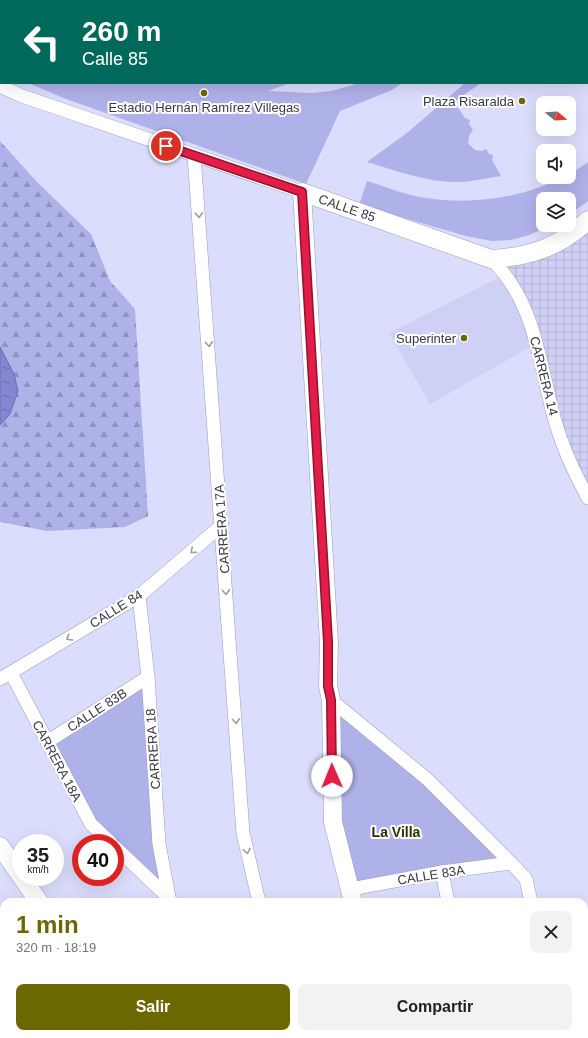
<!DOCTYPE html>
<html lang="es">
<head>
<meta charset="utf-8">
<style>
	:root { --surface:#fff; --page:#f2f2f2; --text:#202124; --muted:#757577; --accent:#6b6802 }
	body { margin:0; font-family:Helvetica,sans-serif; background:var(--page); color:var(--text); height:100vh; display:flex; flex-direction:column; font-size:15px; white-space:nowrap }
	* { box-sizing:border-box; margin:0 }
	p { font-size:13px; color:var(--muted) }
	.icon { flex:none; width:22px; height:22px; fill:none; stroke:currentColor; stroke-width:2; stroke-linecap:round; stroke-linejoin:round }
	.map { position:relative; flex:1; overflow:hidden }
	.side { position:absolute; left:0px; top:898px; width:588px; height:140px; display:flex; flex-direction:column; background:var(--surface); border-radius:12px 12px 0 0; box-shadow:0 4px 16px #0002 }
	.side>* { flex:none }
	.banner { position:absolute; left:0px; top:0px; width:588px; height:84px; box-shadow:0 4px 16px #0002; background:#00695c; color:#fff; overflow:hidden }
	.needle { width:26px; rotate:108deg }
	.controls { position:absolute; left:536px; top:96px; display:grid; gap:8px }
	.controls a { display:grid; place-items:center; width:40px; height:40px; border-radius:8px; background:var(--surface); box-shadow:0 4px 16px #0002; font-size:20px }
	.speed { position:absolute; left:12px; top:834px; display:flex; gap:8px; font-size:20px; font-weight:700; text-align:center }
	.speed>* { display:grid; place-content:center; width:52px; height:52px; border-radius:50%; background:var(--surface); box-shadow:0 4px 16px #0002; line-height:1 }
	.speed small { font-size:10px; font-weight:400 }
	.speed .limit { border:6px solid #d22; background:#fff; color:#111 }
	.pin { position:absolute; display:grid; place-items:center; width:34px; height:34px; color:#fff; margin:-17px; border:2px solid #fff; border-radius:50%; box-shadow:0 1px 4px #0007 }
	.me { position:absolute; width:44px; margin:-22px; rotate:359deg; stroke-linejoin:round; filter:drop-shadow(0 0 3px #0008) }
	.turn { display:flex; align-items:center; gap:14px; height:84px; padding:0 16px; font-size:18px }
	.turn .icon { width:52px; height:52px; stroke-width:2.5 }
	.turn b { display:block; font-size:28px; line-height:34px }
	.round { display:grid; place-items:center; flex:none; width:42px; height:42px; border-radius:8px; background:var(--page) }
	.head { display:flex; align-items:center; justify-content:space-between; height:68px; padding:0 16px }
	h1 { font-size:24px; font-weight:700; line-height:30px; color:var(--accent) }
	.primary-button { display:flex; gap:8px; margin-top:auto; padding:8px 16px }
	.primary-button a { flex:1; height:46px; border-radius:8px; background:var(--accent); color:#fff; font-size:16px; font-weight:700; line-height:46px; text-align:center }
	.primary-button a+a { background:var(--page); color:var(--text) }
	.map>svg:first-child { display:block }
	.built { fill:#ced0f6 }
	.industrial { fill:url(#industrial-grid) }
	.green { fill:#afb1e9 }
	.forest { fill:url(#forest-firs) }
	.water { fill:url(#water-ripples); stroke:#6e6ea8 }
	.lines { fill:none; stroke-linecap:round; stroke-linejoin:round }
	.street-casing { stroke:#9c9dbb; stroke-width:14 }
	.secondary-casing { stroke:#9c9dbb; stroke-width:19 }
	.street { stroke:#fff; stroke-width:13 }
	.secondary { stroke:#fff; stroke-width:18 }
	.oneway { stroke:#9c9ca2 }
	.route-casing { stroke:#92132f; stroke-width:10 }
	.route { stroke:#e11d48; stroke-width:7 }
	.poi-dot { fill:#6b6802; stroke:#fff; stroke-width:1.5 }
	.labels { text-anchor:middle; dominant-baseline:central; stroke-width:4; stroke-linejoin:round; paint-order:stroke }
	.poi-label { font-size:13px; fill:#383845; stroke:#fff; text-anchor:end }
	.street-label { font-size:13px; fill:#383845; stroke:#fff }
	.neighbourhood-label { font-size:14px; font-weight:bold; fill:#2f2e03; stroke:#fff }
</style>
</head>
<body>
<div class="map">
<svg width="588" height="1038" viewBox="0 0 588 1038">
	<defs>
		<pattern id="industrial-grid" width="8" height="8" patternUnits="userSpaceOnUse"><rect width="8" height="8" fill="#ced0f6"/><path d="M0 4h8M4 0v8" fill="none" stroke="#b2b3d4"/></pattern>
		<pattern id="forest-firs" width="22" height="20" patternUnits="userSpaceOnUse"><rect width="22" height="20" fill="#afb1e9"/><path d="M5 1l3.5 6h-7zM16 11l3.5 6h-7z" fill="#8f91bf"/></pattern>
		<pattern id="water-ripples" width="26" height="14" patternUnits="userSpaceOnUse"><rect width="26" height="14" fill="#8585d2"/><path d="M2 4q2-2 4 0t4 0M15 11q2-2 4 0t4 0" fill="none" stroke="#6e6eac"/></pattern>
	</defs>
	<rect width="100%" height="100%" fill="#dbddfc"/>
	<polygon class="built" points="506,274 537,343 430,404 389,333"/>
	<polygon class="industrial" points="588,220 588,498 574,473 537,343 502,269"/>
	<g class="green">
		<polygon points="16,0 447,0 17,1"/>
		<polygon points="28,83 290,83 268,91 312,93 331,91 360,83 402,83 392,90 340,111 306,184 66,99"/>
		<path d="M465,83H481L454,102L465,118L470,120L469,124L473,130L469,136L468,143L475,150L482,151L486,149L489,154L493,155L492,160L501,176C487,178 474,181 461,182C429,183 397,171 367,162L407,133Z"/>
		<path d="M588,162V201L569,215V199H543V225H552L529,235L511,240L492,241L466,236L359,205L367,181C386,187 406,195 426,198C474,205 521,198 564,177H569V175Z"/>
		<polygon points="148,677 169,898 111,843 47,743"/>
		<polygon points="331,700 511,863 351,889 333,822"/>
	</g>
	<polygon class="forest" points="0,141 37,182 91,234 110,281 135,309 148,516 125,527 47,531 0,522 0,425 14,374 0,347"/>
	<polygon class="water" points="0,347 14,374 18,391 10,414 0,425"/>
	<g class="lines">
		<g class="street-casing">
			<g id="street">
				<polyline points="0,86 22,96 302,192"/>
				<polyline points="194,155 243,833 259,902"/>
				<path d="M491,259C534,300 539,359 553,414C561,444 573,471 588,498"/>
				<polyline points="139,596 148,677 159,844 170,902"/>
				<polyline points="11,673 91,824 111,843"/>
				<polyline points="0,679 139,596 222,525"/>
				<polyline points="331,700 427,779 511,863 526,879 531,902"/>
				<polyline points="47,742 148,677"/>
				<polyline points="115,847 169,898"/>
				<polyline points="442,872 448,902"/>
				<polyline points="351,889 442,872 511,863"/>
				<polyline points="195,1034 196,1038"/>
				<polyline points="472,1034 472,1038"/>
				<polyline points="560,1034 560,1038"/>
				<polyline points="282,1038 282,1034"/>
			</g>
		</g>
		<g class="secondary-casing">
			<g id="secondary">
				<polyline points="0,846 39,902"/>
				<path d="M353,902L333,822L331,700L328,686L329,642L302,192L491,259C529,257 560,247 588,220"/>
				<polyline points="180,1034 184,1038"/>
				<polyline points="374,1038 374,1034"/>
			</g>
		</g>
		<use href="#street" class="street"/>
		<use href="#secondary" class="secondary"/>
	</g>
	<defs><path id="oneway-chevron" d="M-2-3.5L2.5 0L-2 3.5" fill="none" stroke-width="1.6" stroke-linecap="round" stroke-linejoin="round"/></defs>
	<g class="oneway">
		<use href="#oneway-chevron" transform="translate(199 215) rotate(86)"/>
		<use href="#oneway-chevron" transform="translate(209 344) rotate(86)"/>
		<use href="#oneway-chevron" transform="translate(193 551) rotate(138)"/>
		<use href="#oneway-chevron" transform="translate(226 592) rotate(86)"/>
		<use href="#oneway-chevron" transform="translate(69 638) rotate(149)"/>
		<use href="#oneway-chevron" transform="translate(236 721) rotate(86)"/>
		<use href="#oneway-chevron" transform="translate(247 851) rotate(78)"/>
	</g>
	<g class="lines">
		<g class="route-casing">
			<polyline id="route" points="166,146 302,192 328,642 328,686 331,700 332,776"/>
		</g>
		<use href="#route" class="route"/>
	</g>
	<g class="poi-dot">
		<circle cx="204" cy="93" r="4"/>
		<circle cx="522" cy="101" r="4"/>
		<circle cx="464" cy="338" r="4"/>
	</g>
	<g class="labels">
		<g class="poi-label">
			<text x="514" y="101">Plaza Risaralda</text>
			<text x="204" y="107" text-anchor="middle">Estadio Hernán Ramírez Villegas</text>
			<text x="456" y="338">Superinter</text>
		</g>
		<g class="street-label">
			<text transform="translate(347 208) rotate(19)">CALLE 85</text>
			<text transform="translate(544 376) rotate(76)">CARRERA 14</text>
			<text transform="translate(222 529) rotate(-94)">CARRERA 17A</text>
			<text transform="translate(116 609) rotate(-32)">CALLE 84</text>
			<text transform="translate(97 710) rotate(-33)">CALLE 83B</text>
			<text transform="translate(153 749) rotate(-94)">CARRERA 18</text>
			<text transform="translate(57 761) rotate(62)">CARRERA 18A</text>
			<text transform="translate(431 875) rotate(-9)">CALLE 83A</text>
		</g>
		<g class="neighbourhood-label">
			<text x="396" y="832">La Villa</text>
		</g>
	</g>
</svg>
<div class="controls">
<a><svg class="needle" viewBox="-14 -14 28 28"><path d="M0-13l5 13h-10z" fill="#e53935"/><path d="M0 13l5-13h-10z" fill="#757577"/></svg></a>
<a><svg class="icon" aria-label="sound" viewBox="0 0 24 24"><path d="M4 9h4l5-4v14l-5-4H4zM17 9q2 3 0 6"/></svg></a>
<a><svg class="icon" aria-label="layers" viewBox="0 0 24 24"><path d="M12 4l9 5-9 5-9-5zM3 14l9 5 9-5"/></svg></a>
</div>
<div class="speed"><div>35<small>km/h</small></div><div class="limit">40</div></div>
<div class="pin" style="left:166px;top:146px;background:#d93025"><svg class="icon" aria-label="arrive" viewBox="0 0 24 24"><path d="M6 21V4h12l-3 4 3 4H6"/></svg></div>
<svg class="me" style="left:332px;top:776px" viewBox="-20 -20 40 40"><circle r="19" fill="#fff"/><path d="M0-13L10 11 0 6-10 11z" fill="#e11d48"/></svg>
<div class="banner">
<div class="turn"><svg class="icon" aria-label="left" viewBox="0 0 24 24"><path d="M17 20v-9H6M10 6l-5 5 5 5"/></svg><div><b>260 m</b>Calle 85</div></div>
</div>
<section class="side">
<div class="head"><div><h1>1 min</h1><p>320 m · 18:19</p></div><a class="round"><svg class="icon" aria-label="close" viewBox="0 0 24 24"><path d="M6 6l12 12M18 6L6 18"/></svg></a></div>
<div class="primary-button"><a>Salir</a><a>Compartir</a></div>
</section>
</div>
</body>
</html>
